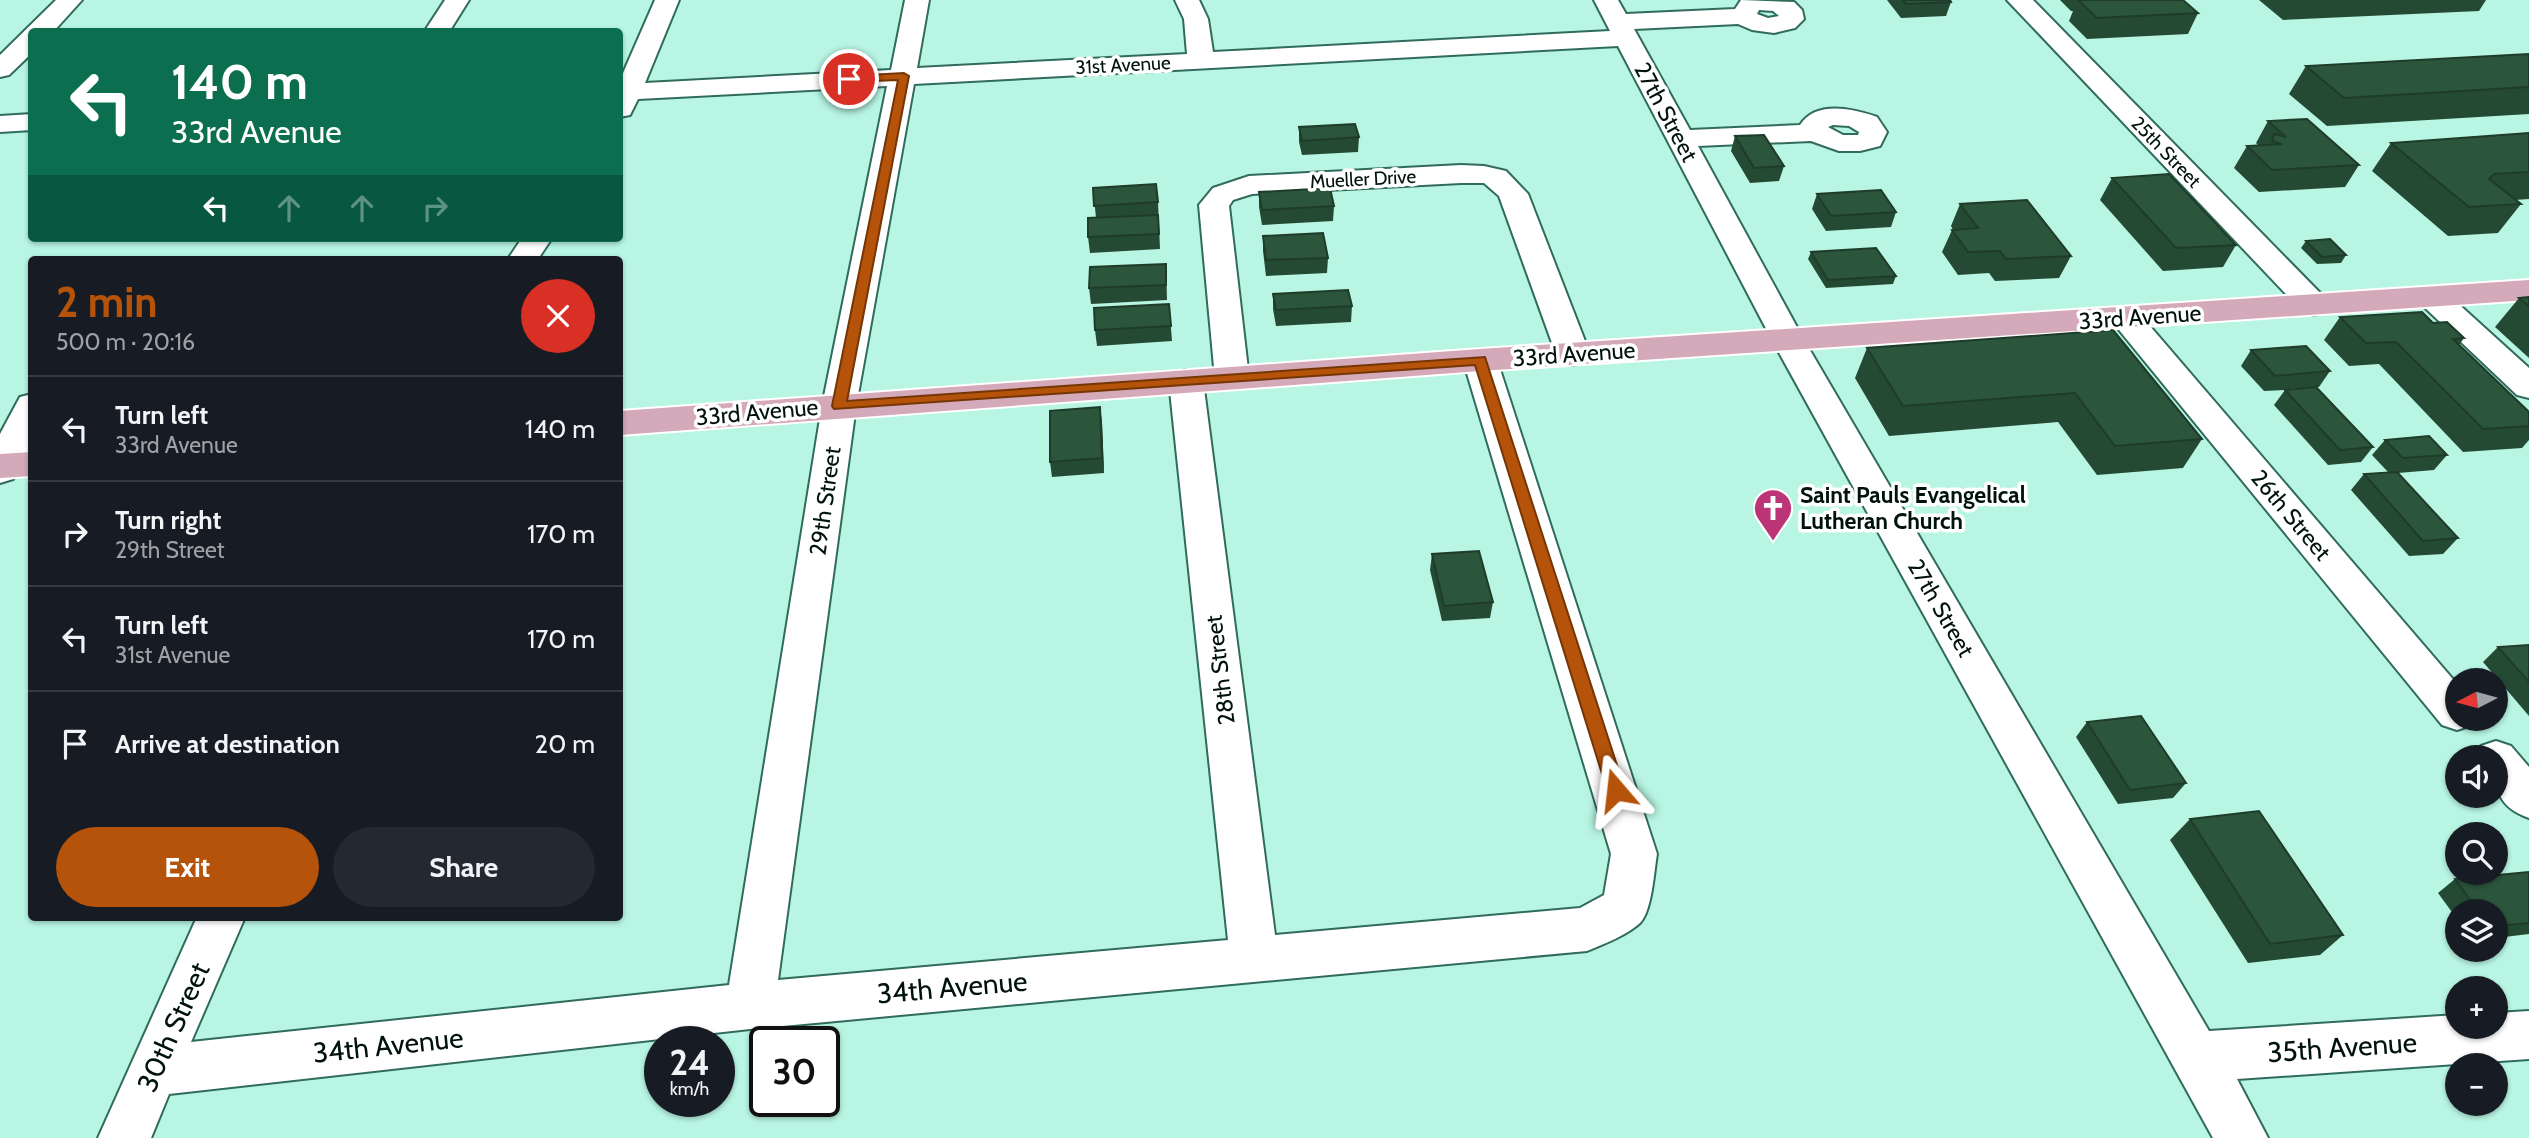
<!DOCTYPE html>
<html lang="en">
<head>
<meta charset="utf-8">
<style>
	:root { --surface:#171b24; --page:#242831; --text:#f1f3f6; --muted:#9ea1a6; --line:#363941; --accent:#b45309 }
	body { margin:0; font-family:Cabin,sans-serif; background:var(--page); color:var(--text); height:100vh; display:flex; flex-direction:column; font-size:26px; white-space:nowrap }
	* { box-sizing:border-box; margin:0 }
	p { font-size:23px; color:var(--muted) }
	.icon { flex:none; width:38px; height:38px; fill:none; stroke:currentColor; stroke-width:2; stroke-linecap:round; stroke-linejoin:round }
	.map { position:relative; flex:1; overflow:hidden }
	.side { position:absolute; left:28px; top:256px; width:595px; height:665px; display:flex; flex-direction:column; background:var(--surface); border-radius:7px; box-shadow:0 2px 5px #0004 }
	.side>* { flex:none }
	.hud { position:absolute; left:28px; top:28px; width:595px; height:214px; border-radius:7px; box-shadow:0 2px 5px #0004; background:#0b6e4f; color:#fff; overflow:hidden }
	.needle { width:46px; rotate:264deg }
	.tools { position:absolute; left:2445px; top:668px; display:grid; gap:14px }
	.tools a { display:grid; place-items:center; width:63px; height:63px; border-radius:50%; background:var(--surface); box-shadow:0 2px 5px #0004; font-size:35px }
	.speed { position:absolute; left:644px; top:1026px; display:flex; gap:14px; font-size:35px; font-weight:700; text-align:center }
	.speed>* { display:grid; place-content:center; width:91px; height:91px; border-radius:50%; background:var(--surface); box-shadow:0 2px 5px #0004; line-height:1 }
	.speed small { font-size:18px; font-weight:400 }
	.speed .limit { border:4px solid #111; border-radius:10px; background:#fff; color:#111 }
	.pin { position:absolute; display:grid; place-items:center; width:60px; height:60px; color:#fff; margin:-30px; border:4px solid #fff; border-radius:50%; box-shadow:0 2px 7px #0007 }
	.me { position:absolute; width:77px; margin:-38px; rotate:343deg; stroke-linejoin:round; filter:drop-shadow(0 0 5px #0008) }
	.turn { display:flex; align-items:center; gap:24px; height:147px; padding:0 28px; font-size:32px }
	.turn .icon { width:91px; height:91px; stroke-width:2.5 }
	.turn b { display:block; font-size:49px; line-height:60px }
	.lanes { display:flex; align-items:center; height:66px; padding:0 28px; background:#0003; justify-content:center; gap:35px; direction:ltr }
	.lanes .off { opacity:.35 }
	.round { display:grid; place-items:center; flex:none; width:74px; height:74px; border-radius:37px; background:var(--page) }
	.headline { display:flex; align-items:center; justify-content:space-between; height:119px; padding:0 28px }
	h1 { font-size:42px; font-weight:700; line-height:52px; color:var(--accent) }
	.action { display:flex; gap:14px; margin-top:auto; padding:14px 28px }
	.action a { flex:1; height:80px; border-radius:42px; background:var(--accent); color:#fff; font-size:28px; font-weight:700; line-height:80px; text-align:center }
	.action a+a { background:var(--page); color:var(--text) }
	ul { padding:0; list-style:none }
	li { display:flex; align-items:center; gap:21px; height:105px; padding:0 28px; border-top:2px solid var(--line) }
	li div { flex:1 }
	li b { display:block; font-size:26px }
	li em { font-style:normal }
	.map>svg:first-child { display:block }
	.lines { fill:none; stroke-linecap:round; stroke-linejoin:round }
	.minor-casing { stroke:#306b5d; stroke-width:4 }
	.major-casing { stroke:#fff; stroke-width:4 }
	.minor { fill:#fff; fill-rule:evenodd }
	.major { fill:#d4a9ba; fill-rule:evenodd }
	.wall { fill:#254a33 }
	.shaded-wall { fill:#1e3c29 }
	.building { fill:#2b563b; stroke:#1e3c29; stroke-width:2 }
	.route { fill:#b45309; stroke:#753606; stroke-width:2 }
	.labels { text-anchor:middle; dominant-baseline:central; stroke-width:7; stroke-linejoin:round; paint-order:stroke }
	.far-street-label { font-size:19px; fill:#00120d; stroke:#fff }
	.street-label { font-size:23px; fill:#00120d; stroke:#fff }
	.poi-label { font-size:23px; font-weight:bold; fill:#00120d; stroke:#fff; text-anchor:start }
	.near-street-label { font-size:28px; fill:#00120d; stroke:#fff }
</style>
</head>
<body>
<div class="map">
<svg width="2529" height="1138" viewBox="0 0 2529 1138">
	<rect width="100%" height="100%" fill="#b8f5e3"/>
	<g class="lines">
		<g class="minor-casing">
			<g id="minor">
				<polygon points="56,0 82,0 53,32 32,32 32,53 9,75 0,77 0,55"/>
				<polygon points="445,0 469,0 449,32 424,32"/>
				<path d="M655,0H679L645,83L891,70L905,0H929L917,68L1187,54L1184,19L1175,0H1199L1208,19L1213,52L1610,31L1594,0H1618L1626,14L1735,9L1741,0L1794,2L1802,10L1804,19L1795,28L1774,33L1752,30L1738,24L1634,29L1690,130L1800,125C1816,100 1854,109 1877,117L1887,132L1880,146L1860,151H1839L1811,141L1698,146L1804,340L2209,1031L2457,1015V1027H2496V1013L2529,1011V1059L2237,1079L2268,1138H2213L1772,340L1618,46L914,84L856,406L778,980L1228,940L1169,381L1174,373L1186,370L1198,373L1203,381L1275,935L1580,908L1604,895L1611,854L1463,360L1468,352L1480,349L1492,352L1497,360L1657,854C1654,871 1652,911 1640,923C1627,935 1604,944 1587,951L750,1029L169,1094L151,1138H98L197,917H245L191,1042L729,985L822,406L887,86L638,99L630,115L620,117V80ZM1759,10L1773,11L1779,16L1768,18L1757,14ZM1833,125L1849,126L1859,132L1858,135H1843L1828,127Z"/>
				<polygon points="2007,0 2033,0 2325,298 2330,305 2325,312 2314,315 2303,312"/>
				<polygon points="32,114 32,130 0,132 0,116"/>
				<polygon points="1461,165 1484,166 1506,171 1528,194 1590,354 1585,362 1573,365 1561,362 1556,354 1499,196 1484,183 1461,183 1252,194 1233,200 1229,206 1249,378 1244,386 1232,389 1220,386 1215,378 1199,205 1213,188 1249,176"/>
				<polygon points="522,238 552,238 538,259 508,259"/>
				<polygon points="2432,287 2443,290 2529,368 2529,398 2517,395 2421,304 2416,297 2421,290"/>
				<polygon points="2126,308 2137,311 2457,684 2457,719 2475,719 2472,725 2457,730 2442,725 2115,325 2110,318 2115,311"/>
				<polygon points="32,394 32,442 13,479 0,483 0,434 20,397"/>
				<path d="M2496,741L2511,746L2529,767V818C2496,806 2496,789 2496,758H2475L2481,746Z"/>
			</g>
		</g>
		<g class="major-casing">
			<g id="major">
				<polygon points="2529,280 2529,300 1480,371 620,435 620,411 1480,349"/>
				<polygon points="32,452 32,476 0,478 0,454"/>
			</g>
		</g>
		<use href="#minor" class="minor"/>
		<use href="#major" class="major"/>
	</g>
	<g class="wall">
		<polygon points="1887,0 1950,0 1951,2 1946,16 1901,18"/>
		<polygon points="2060,0 2183,0 2198,13 2188,34 2087,39 2069,21 2073,11 2071,11"/>
		<polygon points="2259,0 2486,0 2479,11 2283,20"/>
		<polygon points="2529,54 2529,114 2327,126 2289,94 2306,66"/>
		<polygon points="2268,121 2359,165 2345,187 2259,192 2234,168 2247,146 2259,146 2256,143"/>
		<polygon points="1299,127 1359,137 1358,152 1302,155 1299,142"/>
		<polygon points="2529,133 2529,199 2515,200 2521,204 2498,233 2448,236 2372,171 2391,143"/>
		<polygon points="1735,136 1784,166 1779,181 1750,183 1731,151"/>
		<polygon points="2112,178 2236,245 2223,267 2163,271 2100,200"/>
		<polygon points="1093,188 1158,202 1160,249 1090,253 1088,237 1096,218"/>
		<polygon points="1259,192 1334,206 1333,221 1262,225 1259,207"/>
		<polygon points="1817,194 1896,212 1891,227 1826,231 1812,209"/>
		<polygon points="1960,204 2071,256 2059,278 1995,281 1989,273 1958,275 1942,252 1952,230 1953,230 1951,226"/>
		<polygon points="1263,236 1328,258 1327,273 1266,276 1263,251"/>
		<polygon points="2306,241 2346,255 2341,263 2317,264 2301,248"/>
		<polygon points="1811,252 1896,276 1893,284 1826,288 1808,259"/>
		<polygon points="1166,264 1167,300 1091,304 1089,288"/>
		<polygon points="1273,294 1352,306 1351,322 1276,326 1273,309"/>
		<polygon points="2529,297 2529,358 2495,327 2519,298"/>
		<polygon points="1169,304 1172,341 1097,346 1095,330"/>
		<polygon points="2340,317 2433,323 2464,338 2459,345 2529,412 2529,440 2522,448 2463,452 2379,364 2349,366 2324,340"/>
		<polygon points="2113,330 2202,439 2183,468 2097,475 2058,422 1889,436 1855,378 1867,348"/>
		<polygon points="2251,350 2330,371 2319,387 2289,389 2373,447 2361,462 2328,465 2274,405 2285,390 2264,391 2241,366"/>
		<polygon points="1100,407 1102,423 1104,473 1052,477 1050,462"/>
		<polygon points="2385,440 2447,455 2434,470 2398,473 2458,538 2443,554 2409,556 2351,490 2364,474 2388,472 2372,455"/>
		<polygon points="1432,554 1493,602 1490,618 1442,621 1430,570"/>
		<polygon points="2529,645 2529,716 2483,662 2498,647"/>
		<polygon points="2087,722 2186,783 2173,798 2118,804 2076,737"/>
		<polygon points="2190,819 2343,935 2320,955 2248,963 2170,840"/>
		<polygon points="2529,872 2529,934 2496,938 2496,912 2457,912 2457,919 2438,893 2455,879"/>
	</g>
	<polygon class="shaded-wall" points="1100,407 1102,423 1104,473 1102,458"/>
	<g class="building">
		<polygon points="1903,0 1950,0 1951,2 1906,4"/>
		<polygon points="2078,0 2183,0 2198,13 2097,18"/>
		<polygon points="2529,54 2529,87 2344,98 2306,66"/>
		<polygon points="2307,119 2359,165 2272,170 2247,146 2282,144 2272,141 2274,134 2286,137 2268,121"/>
		<polygon points="1355,124 1359,137 1302,141 1299,127"/>
		<polygon points="2529,133 2529,172 2494,174 2489,179 2521,204 2469,207 2391,143"/>
		<polygon points="1764,135 1784,166 1754,168 1735,136"/>
		<polygon points="2169,174 2236,245 2176,248 2112,178"/>
		<polygon points="1156,184 1158,202 1094,206 1093,188"/>
		<polygon points="1330,188 1334,206 1262,210 1259,192"/>
		<polygon points="1881,190 1896,212 1831,216 1817,194"/>
		<polygon points="2027,200 2071,256 2006,259 2000,251 1968,252 1952,230 1978,228 1960,204"/>
		<polygon points="1158,215 1159,234 1088,237 1088,218"/>
		<polygon points="1323,233 1328,258 1266,260 1263,236"/>
		<polygon points="2330,239 2346,255 2322,257 2306,241"/>
		<polygon points="1876,248 1896,276 1828,280 1811,252"/>
		<polygon points="1166,264 1166,285 1089,288 1090,267"/>
		<polygon points="1348,290 1352,306 1276,310 1273,294"/>
		<polygon points="2529,297 2529,306 2519,298"/>
		<polygon points="1169,304 1171,326 1095,330 1094,308"/>
		<polygon points="2422,312 2433,323 2447,322 2464,338 2453,339 2529,412 2529,426 2483,429 2396,342 2366,343 2340,317"/>
		<polygon points="2113,330 2202,439 2115,446 2075,393 1903,406 1867,348"/>
		<polygon points="2306,346 2330,371 2275,376 2251,350"/>
		<polygon points="2316,387 2373,447 2340,450 2285,390"/>
		<polygon points="1100,407 1102,458 1050,462 1050,411"/>
		<polygon points="2429,436 2447,455 2403,458 2385,440"/>
		<polygon points="2397,472 2458,538 2423,541 2364,474"/>
		<polygon points="1479,551 1493,602 1444,606 1432,554"/>
		<polygon points="2529,645 2529,682 2498,647"/>
		<polygon points="2141,716 2186,783 2130,790 2087,722"/>
		<polygon points="2259,811 2343,935 2270,944 2190,819"/>
		<polygon points="2529,872 2529,923 2496,926 2496,912 2479,912 2455,879"/>
	</g>
	<polygon class="route" points="904,73 909,76 847,401 1485,357 1625,790 1622,795 1616,798 1609,795 1607,790 1475,365 834,409 832,406 898,80 849,82 843,79 849,76"/>
	<defs>
		<g id="church-pin" transform="scale(2.0125)"><path d="M0 17L-7.5 6A9.5 9.5 0 1 1 7.5 6Z" fill="#bc3677" stroke="#fff"/><path d="M-1.2-6h2.4v3.5h3.3v2.4h-3.3V6h-2.4V-.1h-3.3v-2.4h3.3Z" fill="#fff"/></g>
	</defs>
	<g fill-rule="evenodd">
		<use href="#church-pin" x="1773" y="508"/>
	</g>
	<g class="labels">
		<g class="far-street-label">
			<text transform="translate(1123 65) rotate(-3)">31st Avenue</text>
			<text transform="translate(2166 152) rotate(46)">25th Street</text>
			<text transform="translate(1363 179) rotate(-3)">Mueller Drive</text>
		</g>
		<g class="street-label">
			<text transform="translate(1666 112) rotate(62)">27th Street</text>
			<text transform="translate(2140 317) rotate(-4)">33rd Avenue</text>
			<text transform="translate(1574 354) rotate(-4)">33rd Avenue</text>
			<text transform="translate(757 412) rotate(-5)">33rd Avenue</text>
			<text transform="translate(825 501) rotate(-82)">29th Street</text>
			<text transform="translate(2291 515) rotate(50)">26th Street</text>
			<text transform="translate(1941 608) rotate(60)">27th Street</text>
			<text transform="translate(1220 670) rotate(-97)">28th Street</text>
		</g>
		<g class="poi-label">
			<text x="1800" y="495">Saint Pauls Evangelical<tspan x="1800" dy="26">Lutheran Church</tspan></text>
		</g>
		<g class="near-street-label">
			<text transform="translate(952 987) rotate(-5)">34th Avenue</text>
			<text transform="translate(173 1027) rotate(-66)">30th Street</text>
			<text transform="translate(388 1045) rotate(-6)">34th Avenue</text>
			<text transform="translate(2342 1047) rotate(-4)">35th Avenue</text>
		</g>
	</g>
</svg>
<div class="tools">
<a><svg class="needle" viewBox="-14 -14 28 28"><path d="M0-13l5 13h-10z" fill="#e53935"/><path d="M0 13l5-13h-10z" fill="#9ea1a6"/></svg></a>
<a><svg class="icon" aria-label="sound" viewBox="0 0 24 24"><path d="M4 9h4l5-4v14l-5-4H4zM17 9q2 3 0 6"/></svg></a>
<a><svg class="icon" aria-label="search" viewBox="0 0 24 24"><circle cx="10" cy="10" r="6"/><path d="M15 15l6 6"/></svg></a>
<a><svg class="icon" aria-label="layers" viewBox="0 0 24 24"><path d="M12 4l9 5-9 5-9-5zM3 14l9 5 9-5"/></svg></a>
<a>+</a>
<a>−</a>
</div>
<div class="speed"><div>24<small>km/h</small></div><div class="limit">30</div></div>
<div class="pin" style="left:849px;top:79px;background:#d93025"><svg class="icon" aria-label="arrive" viewBox="0 0 24 24"><path d="M6 21V4h12l-3 4 3 4H6"/></svg></div>
<svg class="me" style="left:1616px;top:790px" viewBox="-20 -20 40 40"><path d="M0-17L14 15 0 8-14 15z" fill="#b45309" stroke="#fff" stroke-width="4"/></svg>
<div class="hud">
<div class="turn"><svg class="icon" aria-label="left" viewBox="0 0 24 24"><path d="M17 20v-9H6M10 6l-5 5 5 5"/></svg><div><b>140 m</b>33rd Avenue</div></div>
<div class="lanes"><svg class="icon" aria-label="left" viewBox="0 0 24 24"><path d="M17 20v-9H6M10 6l-5 5 5 5"/></svg><svg class="icon off" aria-label="ahead" viewBox="0 0 24 24"><path d="M12 20V5M6 11l6-6 6 6"/></svg><svg class="icon off" aria-label="ahead" viewBox="0 0 24 24"><path d="M12 20V5M6 11l6-6 6 6"/></svg><svg class="icon off" aria-label="right" viewBox="0 0 24 24"><path d="M7 20v-9h11M14 6l5 5-5 5"/></svg></div>
</div>
<section class="side">
<div class="headline"><div><h1>2 min</h1><p>500 m · 20:16</p></div><a class="round" style="background:#d93025;color:#fff"><svg class="icon" aria-label="close" viewBox="0 0 24 24"><path d="M6 6l12 12M18 6L6 18"/></svg></a></div>
<ul>
<li><svg class="icon" aria-label="left" viewBox="0 0 24 24"><path d="M17 20v-9H6M10 6l-5 5 5 5"/></svg><div><b>Turn left</b><p>33rd Avenue</p></div><em>140 m</em></li>
<li><svg class="icon" aria-label="right" viewBox="0 0 24 24"><path d="M7 20v-9h11M14 6l5 5-5 5"/></svg><div><b>Turn right</b><p>29th Street</p></div><em>170 m</em></li>
<li><svg class="icon" aria-label="left" viewBox="0 0 24 24"><path d="M17 20v-9H6M10 6l-5 5 5 5"/></svg><div><b>Turn left</b><p>31st Avenue</p></div><em>170 m</em></li>
<li><svg class="icon" aria-label="arrive" viewBox="0 0 24 24"><path d="M6 21V4h12l-3 4 3 4H6"/></svg><div><b>Arrive at destination</b></div><em>20 m</em></li>
</ul>
<div class="action"><a>Exit</a><a>Share</a></div>
</section>
</div>
</body>
</html>
